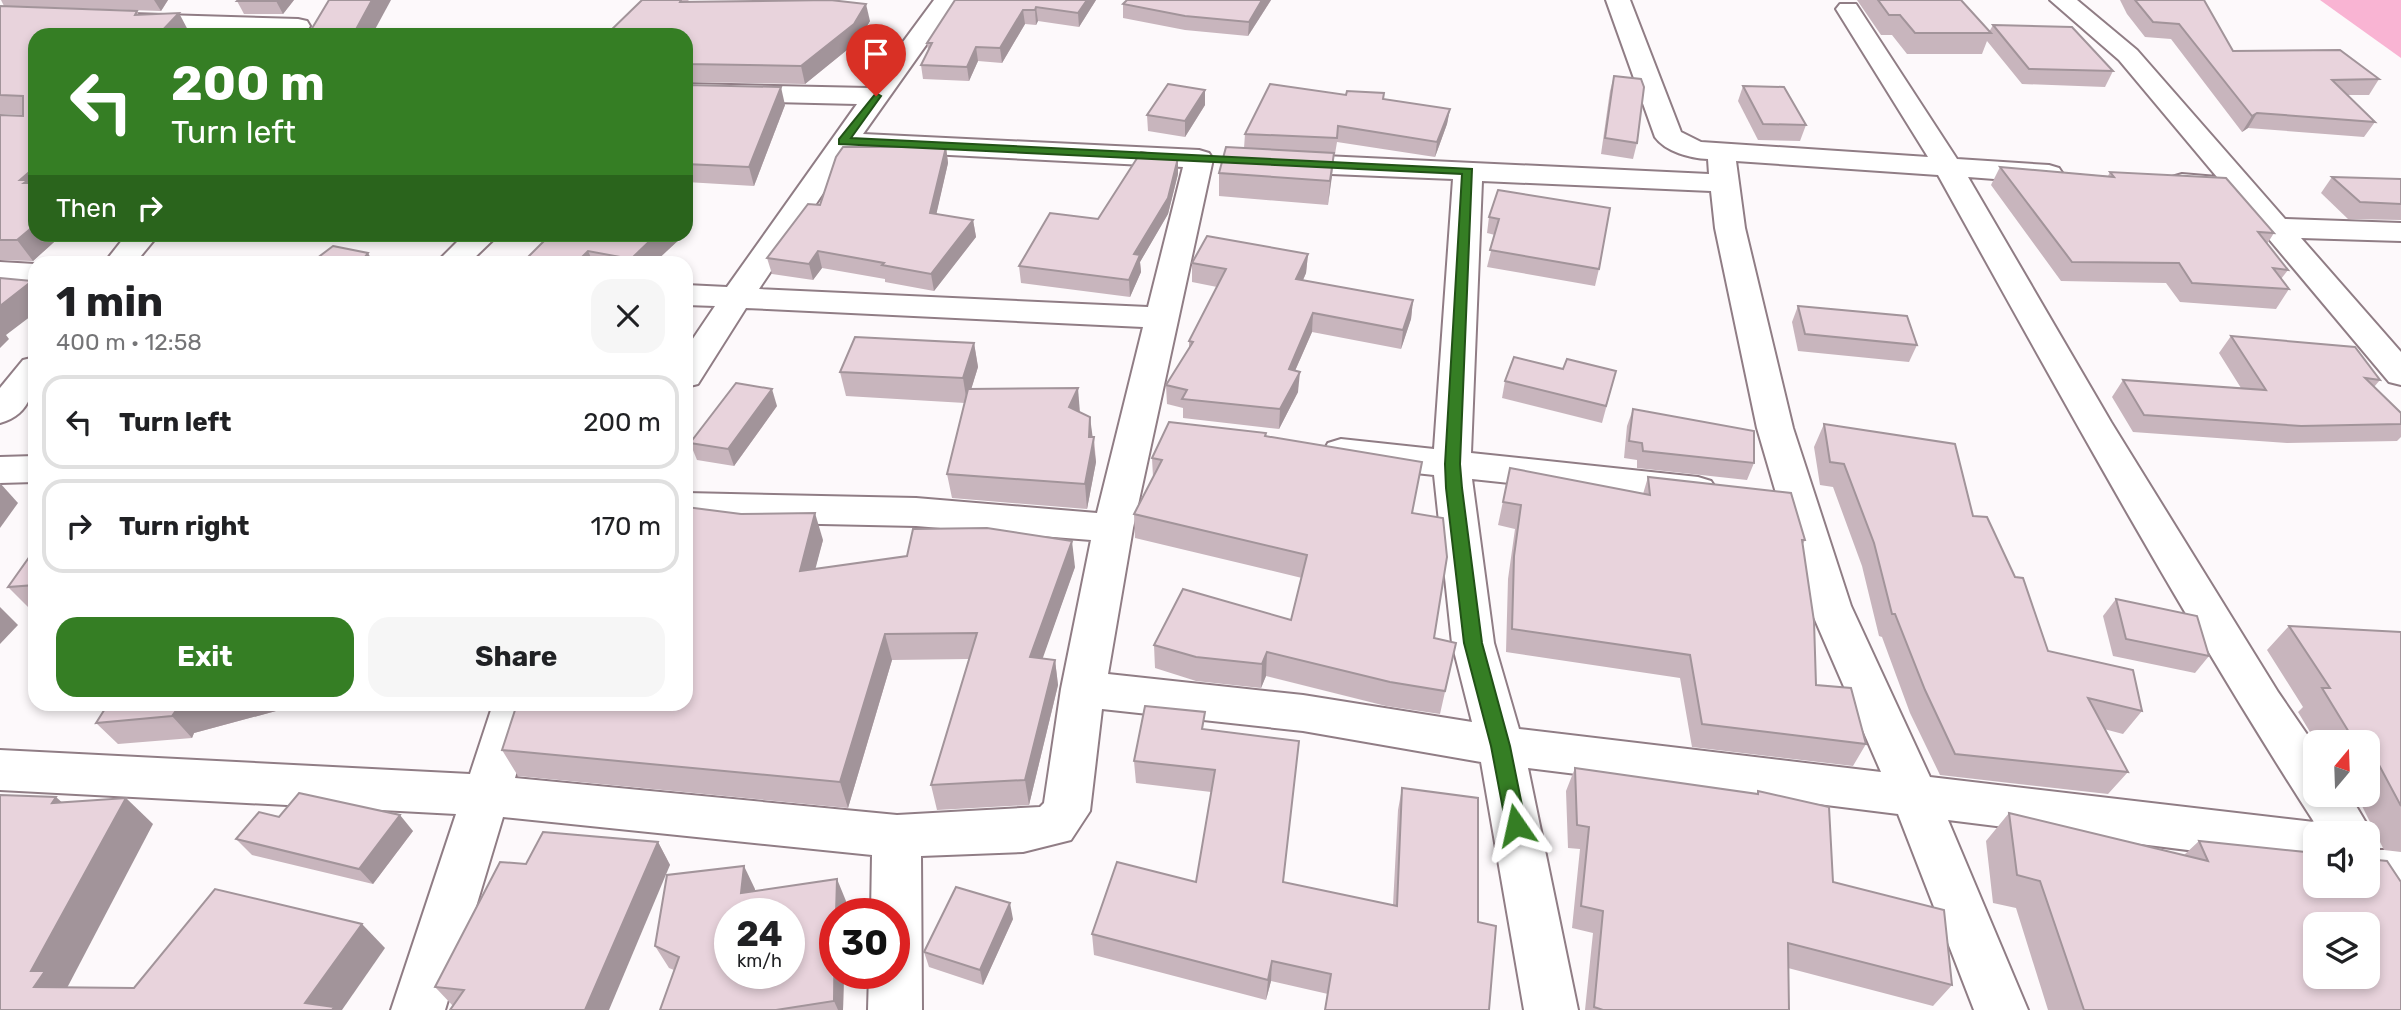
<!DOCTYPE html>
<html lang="en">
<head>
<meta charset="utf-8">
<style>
	:root { --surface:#fff; --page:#f6f6f6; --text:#202124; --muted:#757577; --line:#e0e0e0; --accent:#357e24 }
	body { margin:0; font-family:Rubik,sans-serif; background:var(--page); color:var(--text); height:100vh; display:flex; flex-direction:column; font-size:26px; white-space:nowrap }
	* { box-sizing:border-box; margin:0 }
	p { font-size:23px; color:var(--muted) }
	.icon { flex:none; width:38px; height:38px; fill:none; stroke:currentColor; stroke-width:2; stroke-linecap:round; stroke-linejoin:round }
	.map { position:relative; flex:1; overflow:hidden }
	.details { position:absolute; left:28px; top:256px; width:665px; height:455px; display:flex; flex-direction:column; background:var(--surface); border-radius:21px; box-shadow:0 4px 10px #0003 }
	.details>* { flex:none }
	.banner { position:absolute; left:28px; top:28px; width:665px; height:214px; border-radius:21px; box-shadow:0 4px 10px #0003; background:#357e24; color:#fff; overflow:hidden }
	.needle { width:46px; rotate:19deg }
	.buttons { position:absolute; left:2303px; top:730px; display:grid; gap:14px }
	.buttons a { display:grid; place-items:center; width:77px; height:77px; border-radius:14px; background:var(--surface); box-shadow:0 4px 10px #0003; font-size:35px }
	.speed { position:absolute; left:714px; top:898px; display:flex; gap:14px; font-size:35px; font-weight:700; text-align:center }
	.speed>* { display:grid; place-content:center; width:91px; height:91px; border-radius:50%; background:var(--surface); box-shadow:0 4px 10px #0003; line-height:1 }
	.speed small { font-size:18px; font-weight:400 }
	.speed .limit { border:10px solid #d22; background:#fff; color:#111 }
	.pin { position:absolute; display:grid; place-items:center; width:60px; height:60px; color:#fff; margin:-72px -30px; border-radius:50% 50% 50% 0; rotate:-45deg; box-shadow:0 0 7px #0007 }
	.pin .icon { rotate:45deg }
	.me { position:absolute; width:77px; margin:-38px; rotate:349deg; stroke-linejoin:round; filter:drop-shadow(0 0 5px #0008) }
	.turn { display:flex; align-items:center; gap:24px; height:147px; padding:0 28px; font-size:32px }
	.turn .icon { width:91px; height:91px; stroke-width:2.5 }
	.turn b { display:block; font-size:49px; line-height:60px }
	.then { display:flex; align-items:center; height:66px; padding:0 28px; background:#0003; gap:14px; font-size:26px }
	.round { display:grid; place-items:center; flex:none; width:74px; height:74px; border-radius:21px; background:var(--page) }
	.headline { display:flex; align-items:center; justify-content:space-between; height:119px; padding:0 28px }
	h1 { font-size:42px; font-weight:700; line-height:52px }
	.primary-button { display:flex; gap:14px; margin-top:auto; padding:14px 28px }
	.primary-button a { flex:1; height:80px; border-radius:21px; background:var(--accent); color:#fff; font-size:28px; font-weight:700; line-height:80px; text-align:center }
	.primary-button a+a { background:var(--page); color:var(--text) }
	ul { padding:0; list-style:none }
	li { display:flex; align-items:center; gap:21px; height:94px; margin:0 14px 10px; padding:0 14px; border:4px solid var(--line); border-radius:21px }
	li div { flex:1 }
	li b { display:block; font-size:26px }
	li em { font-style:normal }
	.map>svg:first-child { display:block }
	.green { fill:#f9b4d3 }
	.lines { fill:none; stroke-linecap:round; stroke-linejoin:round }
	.minor-casing { stroke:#907d85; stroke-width:4 }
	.minor { fill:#fff; fill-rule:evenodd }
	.wall { fill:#c8b5bd }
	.shaded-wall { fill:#a2949a }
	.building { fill:#e8d3dc; stroke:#a2949a; stroke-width:2; fill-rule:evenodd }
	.route { fill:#357e24; stroke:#225217; stroke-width:2 }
</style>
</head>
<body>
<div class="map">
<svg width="2401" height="1010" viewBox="0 0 2401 1010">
	<rect width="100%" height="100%" fill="#fdf9fb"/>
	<polygon class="green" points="2320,0 2401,0 2401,58"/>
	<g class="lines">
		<g class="minor-casing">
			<g id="minor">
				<path d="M934,0H958L863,134L1199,150L1209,153L1213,159L1133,528L1108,674L1303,695L1472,722L1452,643L1434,475L1341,465L1328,461L1323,452L1328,443L1341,439L1434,449L1453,179L1282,172L1272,169L1268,163L1272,157L1282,154L1709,174L1708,159C1690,158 1666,152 1655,137L1606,0H1630L1681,132L1701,142L1928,157L1836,9L1840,4H1856L1957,159L2049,165L2059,168L2063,174L2059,180L2049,183L1968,177L2111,422L2278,692L2315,746V794H2349L2372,833L2368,842V833H2315V866L1948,820L2028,1010H1974L1898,814L1528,768L1578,1010H1524L1481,762L1303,731L1102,709L1090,811L1071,840L1023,852L921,856L922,1010H868L869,973H894V914H871L872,855L503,817L445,1010H391L456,814L0,790V750L470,774L493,704H537L515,778L897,815L1040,807L1044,803L1061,689L1091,540L916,526L686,521V493L916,498L1097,513L1143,327L746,308L698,384L686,387V349L715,306L686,305V285L727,287L857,104L686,100V84L869,88ZM852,150L1183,167L1148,307L759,289ZM1736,161L1938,175C2059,393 2180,614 2314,822L1930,777L1851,606L1793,428L1745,228ZM1482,181L1711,191L1715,228L1757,428L1809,606L1881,772L1519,729L1494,643L1472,479L1698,503L1711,499L1717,490L1711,481L1698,477L1471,453Z"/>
				<polygon points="2050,0 2077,0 2137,50 2285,219 2401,223 2401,241 2301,238 2401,352 2401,385 2389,382 2232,195 2172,189 2167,183 2172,177 2182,174 2217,177 2119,60"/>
				<polygon points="131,14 298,19 307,21 310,26 307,31 298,33 122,26 119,21 122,16"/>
				<polygon points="127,234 159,234 136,262 105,262"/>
				<polygon points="465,234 499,234 470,262 437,262"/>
				<polygon points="0,262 35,264 35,284 0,282"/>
				<path d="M35,357C35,386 33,414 0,423V388L23,360Z"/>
				<polygon points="35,456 35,482 0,483 0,457"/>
				<polygon points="2373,850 2401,850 2401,894 2373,894 2356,888 2355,886 2368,886 2368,852"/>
			</g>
		</g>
		<use href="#minor" class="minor"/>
	</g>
	<g class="wall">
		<polygon points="1,0 168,0 161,11 4,6"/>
		<polygon points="294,0 283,14 244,14 237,1"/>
		<polygon points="642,0 688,0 689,1 870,21 858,41 805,84 686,82 686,35"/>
		<polygon points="955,0 1096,0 1079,27 1038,21 1036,25 1025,24 1002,63 978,61 969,81 923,79 921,65 928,50 927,43"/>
		<polygon points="1127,0 1271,0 1248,36 1185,30 1123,18 1123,4"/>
		<polygon points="1857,0 1961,0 1989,32 1993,25 2113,71 2105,87 2022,84 1987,41 1982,54 1907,54 1892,35 1881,35"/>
		<polygon points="2120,0 2204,0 2233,51 2379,79 2369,95 2348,95 2375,122 2364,137 2248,128 2242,132 2171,39 2145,37 2127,14"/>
		<polygon points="0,6 137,11 139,15 189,32 35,35 35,234 63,234 33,261 0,260 0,115 23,115 0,114"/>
		<polygon points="1614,76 1637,143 1633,159 1601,154 1610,91"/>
		<polygon points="686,85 785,105 754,186 686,182"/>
		<polygon points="1743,86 1806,125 1800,141 1758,140 1738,101"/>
		<polygon points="1205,90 1205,105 1185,137 1148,131 1147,115"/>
		<polygon points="1346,95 1383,99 1450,109 1447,124 1435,157 1337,142 1335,154 1334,154 1328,205 1219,196 1219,173 1244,148 1245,134"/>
		<polygon points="946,147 948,163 936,214 973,220 976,237 934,291 885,282 885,279 822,268 813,280 772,274 767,258 820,205"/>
		<polygon points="2000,167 2108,176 2110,172 2274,233 2267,244 2288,270 2281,279 2289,289 2276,309 2180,302 2166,283 2061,281 1991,185"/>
		<polygon points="1178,174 1168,214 1140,262 1141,272 1130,297 1021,283 1019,266 1098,219"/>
		<polygon points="2332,177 2401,179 2401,220 2348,219 2321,193"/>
		<polygon points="1498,190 1599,269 1595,286 1487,267 1495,235 1487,233 1489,217"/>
		<polygon points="551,234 683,236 655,262 523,262"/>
		<polygon points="1308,254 1306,273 1303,280 1413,300 1411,319 1401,349 1312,332 1295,371 1298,392 1279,429 1183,418 1183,408 1167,404 1166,385 1189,349 1189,341 1217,287 1192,282 1192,263"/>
		<polygon points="1798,306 1917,345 1909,362 1798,351 1792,322"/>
		<polygon points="2231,336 2380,380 2374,387 2401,413 2401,437 2397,441 2287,443 2133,432 2112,397 2123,380 2241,388 2219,353"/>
		<polygon points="974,343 978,367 971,389 1080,412 1092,437 1094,437 1096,462 1087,509 952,498 947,474 965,403 846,396 840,372"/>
		<polygon points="1616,371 1602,423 1502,398 1505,381"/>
		<polygon points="777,406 734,466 697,460 690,443"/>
		<polygon points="1633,409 1754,463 1747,480 1637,468 1637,460 1624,458 1627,426"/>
		<polygon points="1824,424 1973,516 2048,651 2142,711 2123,734 2104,729 2128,772 2108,794 1940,775 1910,713 1882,637 1879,636 1862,566 1833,487 1820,485 1814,447"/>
		<polygon points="1266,436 1413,513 1434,638 1456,643 1440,714 1386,706 1266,676 1261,688 1196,681 1155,668 1154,645 1291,620 1302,578 1135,538 1134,514 1153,477 1152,458"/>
		<polygon points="1510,468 1643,494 1648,477 1805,540 1803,544 1816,685 1866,744 1853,766 1692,747 1680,678 1506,652 1508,579 1515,529 1498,525"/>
		<polygon points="823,540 815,568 1075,567 1042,658 1055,660 1058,685 1029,805 937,810 931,785 969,659 892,660 848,808 518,776 502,750"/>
		<polygon points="35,549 35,608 29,608 8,587"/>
		<polygon points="2116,599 2209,656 2195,673 2113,656 2103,616"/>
		<polygon points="2289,626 2401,632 2401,852 2384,850 2356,794 2368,794 2368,742 2316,742 2298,712 2303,707 2267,650"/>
		<polygon points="108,704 277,704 276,711 194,733 192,738 118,744 96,723"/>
		<polygon points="1205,729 1299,741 1283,882 1393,905 1398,810 1402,788 1478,922 1328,994 1271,981 1266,1000 1094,955 1092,934 1196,882 1211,792 1136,783 1134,761"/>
		<polygon points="1575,768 1757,794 1758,791 1833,882 1952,985 1933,1006 1788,968 1789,1010 1585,1010 1593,933 1572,928 1580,849 1568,848 1566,791"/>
		<polygon points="2009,813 2184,855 2199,841 2401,1010 2048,1010 2016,908 1993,903 1986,841"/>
		<polygon points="279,817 413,831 373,884 252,855 236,839"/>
		<polygon points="658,842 670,865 453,1006 435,987 526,864"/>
		<polygon points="755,889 755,891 846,901 845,914 835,914 835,973 844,973 843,1010 660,1010 674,970 669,968 655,946"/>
		<polygon points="1013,919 983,985 929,967 924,952"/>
	</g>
	<g class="shaded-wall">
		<polygon points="154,0 168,0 161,11"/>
		<polygon points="277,0 294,0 283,14 276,1"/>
		<polygon points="372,0 391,0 372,35 353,35"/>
		<polygon points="1087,0 1096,0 1079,27 1078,13"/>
		<polygon points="1262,0 1271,0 1248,36 1249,22"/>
		<polygon points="866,4 870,21 858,41 805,84 801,66"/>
		<polygon points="1036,7 1038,21 1036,25 1035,10"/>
		<polygon points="1023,10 1025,24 1002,63 1000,48"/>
		<polygon points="179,13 189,32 186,35 158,35"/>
		<polygon points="976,47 978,61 969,81 967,67"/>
		<polygon points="781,87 785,105 754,186 749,167"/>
		<polygon points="1205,90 1205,105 1185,137 1185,121"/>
		<polygon points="1450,109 1447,124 1435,157 1437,142"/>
		<polygon points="2257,113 2248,128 2242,132 2252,116"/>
		<polygon points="946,147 948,163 933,229 930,213"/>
		<polygon points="1334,153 1332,176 1328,205 1330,181"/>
		<polygon points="1178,158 1178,174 1168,214 1140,262 1141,272 1130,297 1129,280 1134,254"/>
		<polygon points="35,167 35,201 20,180"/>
		<polygon points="973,220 976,237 934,291 931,274"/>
		<polygon points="35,225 35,234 63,234 33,261 17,240"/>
		<polygon points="657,234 683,234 683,236 655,262 632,262 631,259"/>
		<polygon points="588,251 593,262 577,262"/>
		<polygon points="818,251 822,268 813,280 809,264"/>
		<polygon points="368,253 373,262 361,262"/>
		<polygon points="1308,254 1306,273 1295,298 1296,279"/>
		<polygon points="32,281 35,285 35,313 6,335 9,339 0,348 0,306"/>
		<polygon points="1413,300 1411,319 1401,349 1403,330"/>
		<polygon points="1313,313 1312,332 1287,389 1289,369"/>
		<polygon points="974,343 978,367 967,403 963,378"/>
		<polygon points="1300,372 1298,392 1279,429 1280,409"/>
		<polygon points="1078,388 1080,413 1069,407"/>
		<polygon points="772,389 777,406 734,466 728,449"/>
		<polygon points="1090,417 1096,462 1087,509 1085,484"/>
		<polygon points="0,483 18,503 0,528"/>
		<polygon points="815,513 823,540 808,597 800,571"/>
		<polygon points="1072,541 1075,567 1034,683 1030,657"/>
		<polygon points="0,607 18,625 0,644"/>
		<polygon points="885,634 892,660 848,808 840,782"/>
		<polygon points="1267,652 1266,676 1261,688 1262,664"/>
		<polygon points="1055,660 1058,685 1029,805 1025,780"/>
		<polygon points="206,704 277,704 276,711 194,733 192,738 172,716 175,712"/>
		<polygon points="56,797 85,823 52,803"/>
		<polygon points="126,798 153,824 67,988 34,987 31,971"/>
		<polygon points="400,815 413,831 373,884 359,869"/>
		<polygon points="658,842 670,865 609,1010 585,1010"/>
		<polygon points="744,866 755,889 752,914 741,893"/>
		<polygon points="837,879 846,901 845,914 836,914"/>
		<polygon points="1010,903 1013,919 983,985 980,970"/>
		<polygon points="362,924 385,948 342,1010 313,1010 305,1003"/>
		<polygon points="1272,961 1271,981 1266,1000 1268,980"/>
		<polygon points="835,973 844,973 843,1010 838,1010 834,1001"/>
	</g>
	<g class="building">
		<polygon points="238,0 277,0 276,1 237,1"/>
		<polygon points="329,0 372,0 353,35 308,35"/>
		<polygon points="642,0 681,0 680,2 830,0 866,4 854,24 801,66 686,64 686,35 606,35"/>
		<polygon points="955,0 1087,0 1078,13 1036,7 1035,10 1023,10 1000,48 976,47 967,67 921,65 932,43 927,43"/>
		<polygon points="1127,0 1262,0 1249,22 1185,16 1123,4"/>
		<polygon points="1878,0 1961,0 1991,33 1915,33 1900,15 1889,15"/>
		<polygon points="2135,0 2204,0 2233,51 2340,50 2379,79 2332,80 2375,122 2257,113 2252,116 2179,24 2153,22"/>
		<polygon points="0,6 137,11 135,15 179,13 158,35 35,35 35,167 20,180 28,180 24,183 35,183 35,225 17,240 0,240 0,115 23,116 23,96 0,95"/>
		<polygon points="1993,25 2072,27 2113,71 2029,69"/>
		<polygon points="1614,76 1641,79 1644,87 1637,143 1605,138"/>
		<polygon points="1168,84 1205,90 1185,121 1147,115"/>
		<polygon points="1270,84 1346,95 1347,91 1384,93 1383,99 1450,109 1437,142 1338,126 1337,138 1245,134"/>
		<polygon points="686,85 781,87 749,167 686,164"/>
		<polygon points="1743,86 1784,87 1806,125 1763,124"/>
		<polygon points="843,147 946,147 930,213 973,220 931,274 882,265 884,263 818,251 809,264 767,258 808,204 820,205 836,157"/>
		<polygon points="1226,147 1334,153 1330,181 1219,173"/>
		<polygon points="1141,152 1178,158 1168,198 1134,254 1140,255 1129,280 1019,266 1050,213 1098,219"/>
		<polygon points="2000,167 2114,177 2110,172 2226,178 2274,233 2258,232 2288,270 2273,268 2289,289 2192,283 2179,263 2072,262"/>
		<polygon points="2332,177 2401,179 2401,204 2360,202"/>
		<polygon points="1498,190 1610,208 1599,269 1490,250 1499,219 1489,217"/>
		<polygon points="551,234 657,234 631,259 588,251 577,262 523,262"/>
		<polygon points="1207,236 1308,254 1296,279 1413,300 1403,330 1313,313 1289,369 1300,372 1280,409 1182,399 1187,390 1166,385 1193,342 1189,341 1226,269 1192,263"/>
		<polygon points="333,246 368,253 361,262 312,262"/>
		<polygon points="0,278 32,281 0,306"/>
		<polygon points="1798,306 1907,316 1917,345 1805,334"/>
		<polygon points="2231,336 2355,347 2380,380 2365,378 2401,413 2401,424 2301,426 2144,415 2123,380 2266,390"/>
		<polygon points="855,337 974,343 963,378 840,372"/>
		<polygon points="1514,357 1563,369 1567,359 1616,371 1606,406 1505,381"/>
		<polygon points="736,383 772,389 728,449 690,443"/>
		<polygon points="1078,388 1069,407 1090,417 1089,437 1094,437 1085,484 947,474 968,389"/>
		<polygon points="1633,409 1754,431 1754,463 1643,451 1642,443 1629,441"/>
		<polygon points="1169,422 1266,433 1265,436 1422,462 1412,513 1443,518 1447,557 1434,638 1456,643 1445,691 1390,682 1267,652 1262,664 1196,657 1154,645 1183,589 1291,620 1307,555 1134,514 1162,460 1152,458"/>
		<polygon points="1824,424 1955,444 1973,516 1987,517 2015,577 2023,578 2048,651 2133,670 2142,711 2088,698 2128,772 1955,754 1925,690 1895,614 1892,614 1874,543 1844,464 1830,462"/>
		<polygon points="1510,468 1650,495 1648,477 1791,493 1805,540 1802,540 1814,621 1816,685 1851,688 1866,744 1702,724 1690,655 1512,629 1514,556 1521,505 1503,502"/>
		<polygon points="686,507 741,514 815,513 800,571 907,556 913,529 987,528 1072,541 1030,657 1055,660 1025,780 931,785 977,633 885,634 840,782 502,750 517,704 686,704"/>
		<polygon points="35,549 35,585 8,587"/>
		<polygon points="2116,599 2197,616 2209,656 2126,639"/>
		<polygon points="2289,626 2401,632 2401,806 2371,750 2368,750 2368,742 2355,742 2322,688 2330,688"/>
		<polygon points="108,704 206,704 175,712 172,716 96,723"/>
		<polygon points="1145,706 1205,712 1202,729 1299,741 1283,882 1397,906 1402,788 1478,798 1478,922 1496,926 1489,1010 1325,1010 1331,974 1272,961 1268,980 1092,934 1117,862 1196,882 1215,770 1134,761"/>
		<polygon points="1575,768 1758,794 1758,791 1829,807 1833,882 1944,910 1952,985 1788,943 1789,1010 1603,1010 1594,1007 1603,911 1581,906 1589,827 1577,825"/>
		<polygon points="299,793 400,815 359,869 236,839 259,812 279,817"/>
		<polygon points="0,795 56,797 52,803 126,798 31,971 45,971 34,987 134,988 215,889 362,924 305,1003 334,1007 332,1010 0,1010"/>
		<path d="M2009,813L2208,861L2199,841L2315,853V886H2368V859L2387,861L2401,882V1010H2084L2040,881L2017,875ZM2315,924H2368V976H2315Z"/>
		<polygon points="543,832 658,842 585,1010 450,1010 464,990 435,987 500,862 526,864"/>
		<path d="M744,866L741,893L837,879L836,914H835L834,1001L776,1010H660L679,957L655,946L667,875ZM730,914H789V973H730Z"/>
		<polygon points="956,887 1010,903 980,970 924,952"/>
	</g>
	<polygon class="route" points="876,93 881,96 851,138 1472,169 1460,464 1462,488 1482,643 1510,746 1526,825 1523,831 1516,834 1509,831 1506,825 1491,746 1464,643 1446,488 1445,464 1462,174 839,144 839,139"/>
</svg>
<div class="buttons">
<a><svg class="needle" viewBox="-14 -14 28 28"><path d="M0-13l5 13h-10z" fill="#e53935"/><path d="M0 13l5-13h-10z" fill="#757577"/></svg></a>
<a><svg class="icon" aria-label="sound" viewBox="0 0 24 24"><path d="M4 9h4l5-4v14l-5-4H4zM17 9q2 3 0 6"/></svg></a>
<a><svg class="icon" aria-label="layers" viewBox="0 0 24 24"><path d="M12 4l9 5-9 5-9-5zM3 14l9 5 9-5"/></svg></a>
</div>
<div class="speed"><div>24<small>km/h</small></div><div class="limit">30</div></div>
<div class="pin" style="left:876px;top:96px;background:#d93025"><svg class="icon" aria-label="arrive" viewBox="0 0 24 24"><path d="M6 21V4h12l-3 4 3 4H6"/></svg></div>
<svg class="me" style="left:1516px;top:825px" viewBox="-20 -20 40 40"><path d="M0-17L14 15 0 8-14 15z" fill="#357e24" stroke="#fff" stroke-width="4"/></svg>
<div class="banner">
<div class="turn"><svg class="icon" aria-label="left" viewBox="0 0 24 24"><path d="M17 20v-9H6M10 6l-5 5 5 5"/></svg><div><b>200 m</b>Turn left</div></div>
<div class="then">Then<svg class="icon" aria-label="right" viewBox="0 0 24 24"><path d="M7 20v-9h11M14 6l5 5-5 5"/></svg></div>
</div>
<section class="details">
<div class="headline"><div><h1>1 min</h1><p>400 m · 12:58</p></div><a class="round"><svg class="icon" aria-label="close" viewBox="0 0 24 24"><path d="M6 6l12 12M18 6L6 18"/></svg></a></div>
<ul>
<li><svg class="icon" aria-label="left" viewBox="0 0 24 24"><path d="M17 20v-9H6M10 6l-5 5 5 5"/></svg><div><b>Turn left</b></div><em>200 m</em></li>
<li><svg class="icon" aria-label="right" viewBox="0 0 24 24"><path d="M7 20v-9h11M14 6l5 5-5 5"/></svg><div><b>Turn right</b></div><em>170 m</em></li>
</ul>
<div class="primary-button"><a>Exit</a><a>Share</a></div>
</section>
</div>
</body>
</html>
